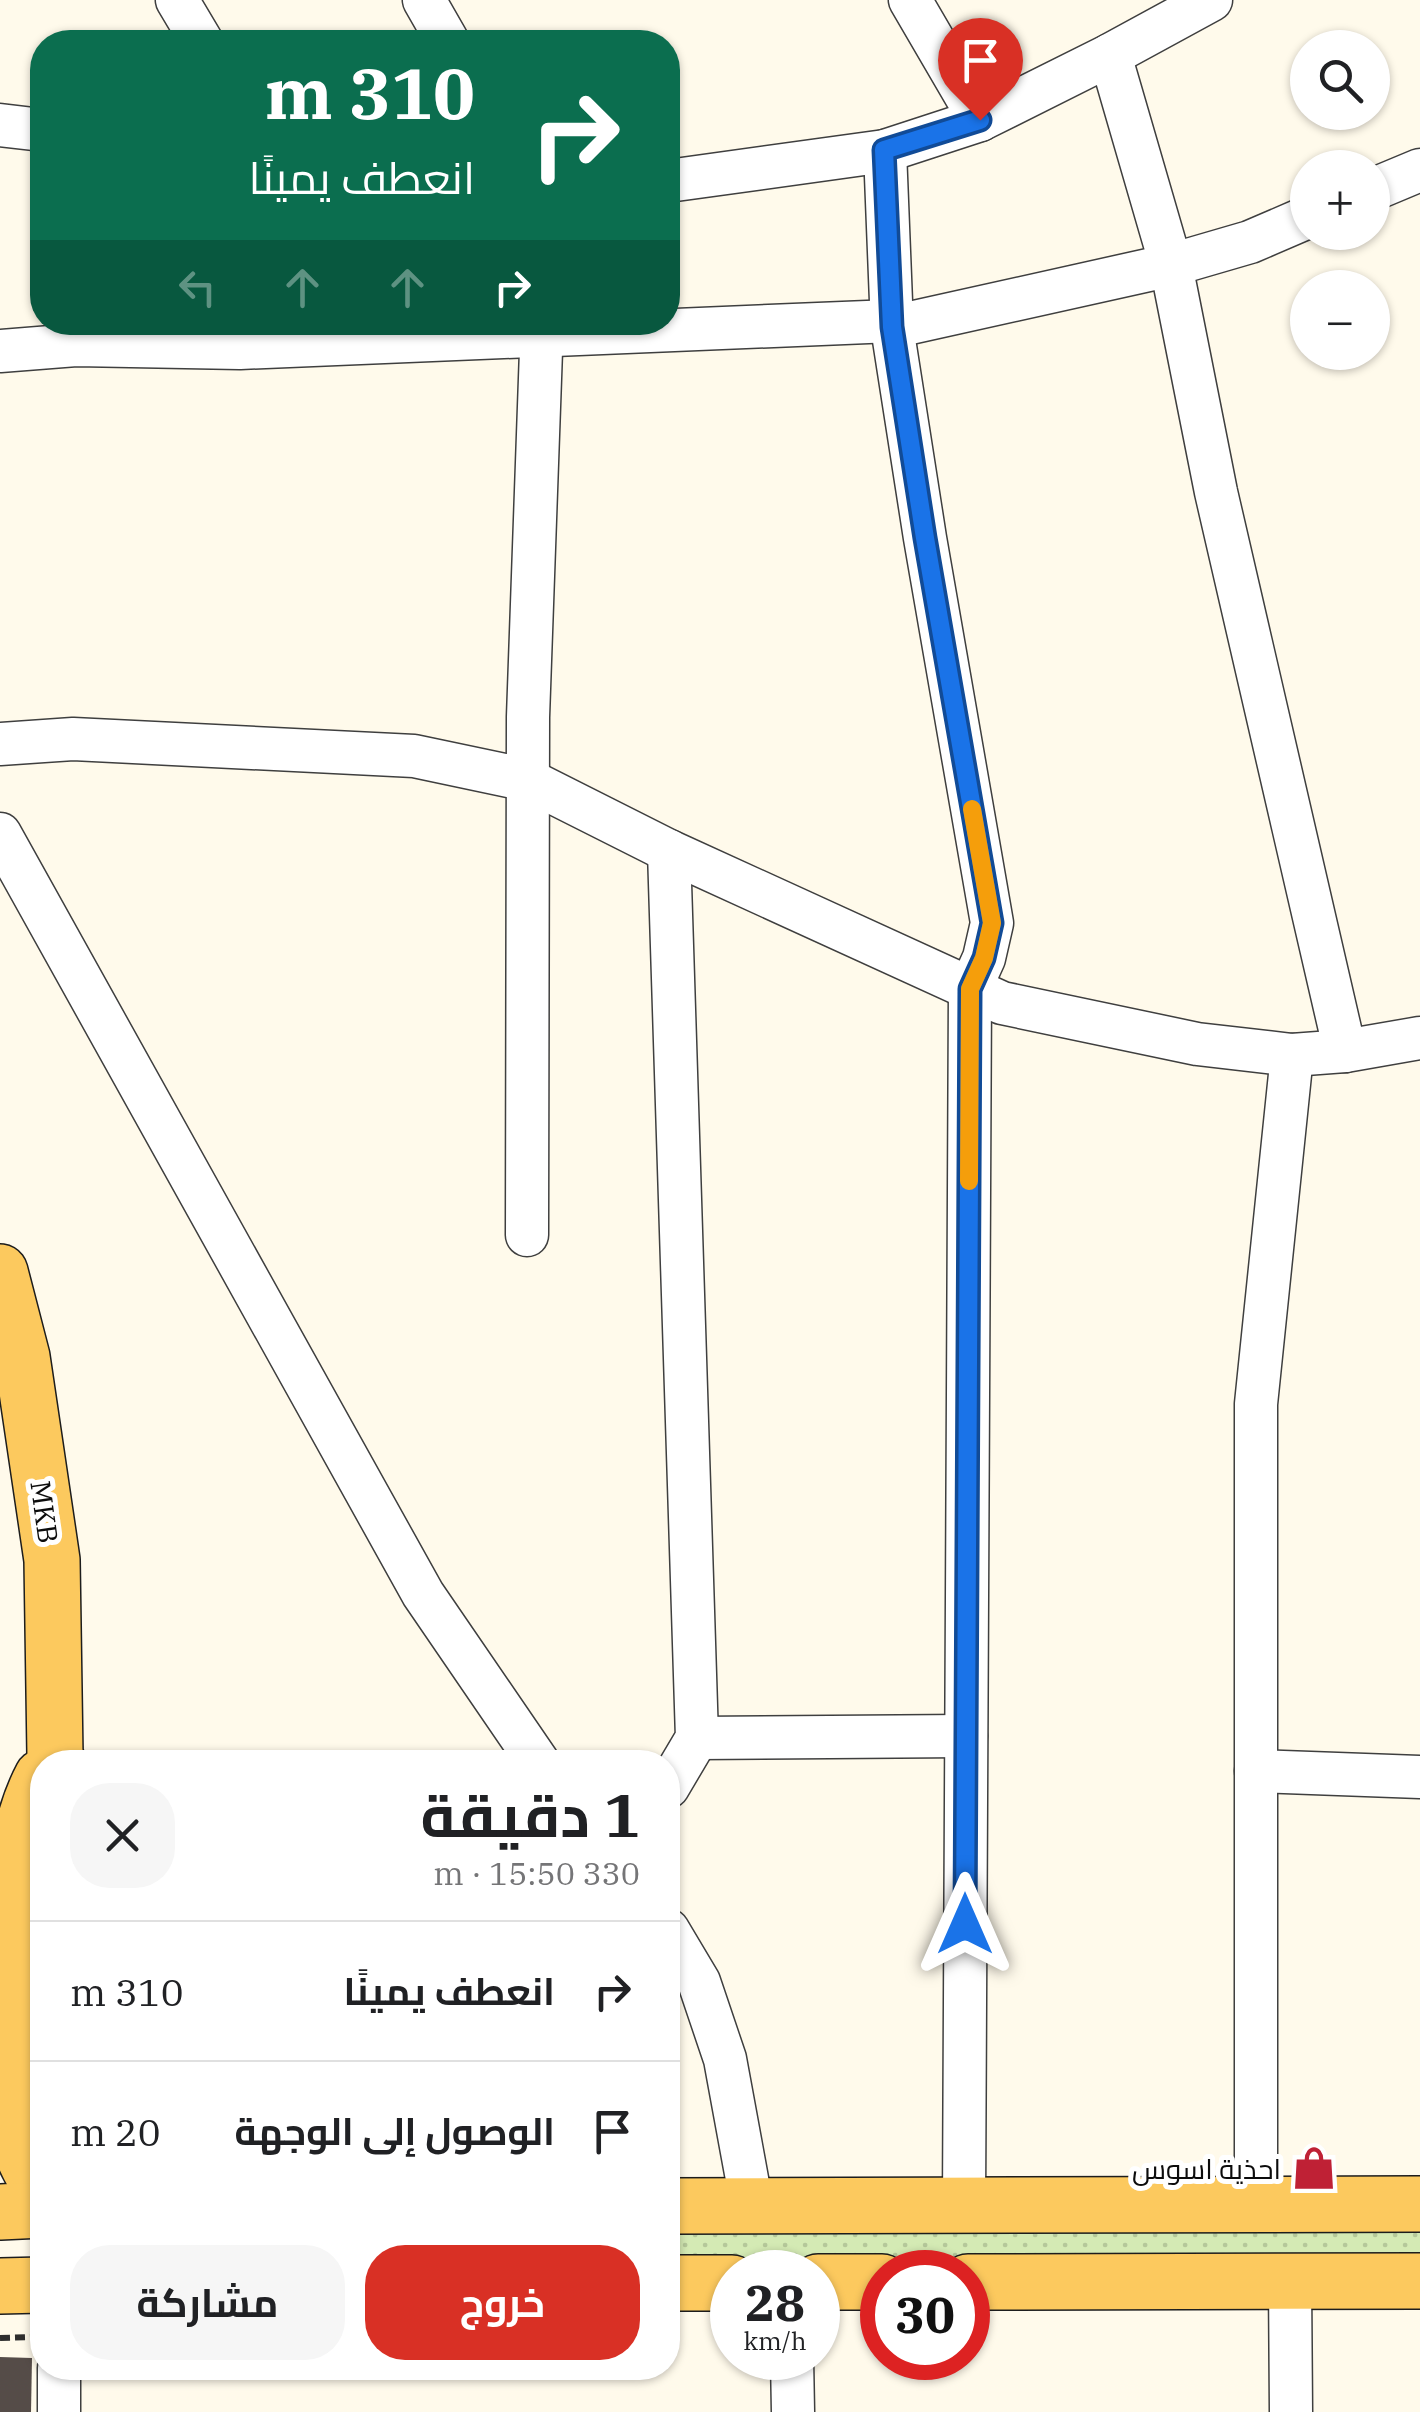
<!DOCTYPE html>
<html lang="ar">
<head>
<meta charset="utf-8">
<style>
	:root { --surface:#fff; --page:#f6f6f6; --text:#202124; --muted:#757577; --line:#e0e0e0; --accent:#d93025 }
	body { margin:0; font-family:"IBM Plex Serif",Cairo,serif; background:var(--page); color:var(--text); direction:rtl; height:100vh; display:flex; flex-direction:column; font-size:38px; white-space:nowrap }
	* { box-sizing:border-box; margin:0 }
	p { font-size:32px; color:var(--muted) }
	.icon { flex:none; width:55px; height:55px; fill:none; stroke:currentColor; stroke-width:2; stroke-linecap:round; stroke-linejoin:round }
	.map { position:relative; flex:1; overflow:hidden; direction:ltr }
	.panel { position:absolute; left:30px; top:1750px; width:650px; height:630px; display:flex; flex-direction:column; background:var(--surface); border-radius:40px; box-shadow:0 2px 8px #0004; direction:rtl }
	.panel>* { flex:none }
	.top-card { position:absolute; left:30px; top:30px; width:650px; height:305px; border-radius:40px; box-shadow:0 2px 8px #0004; direction:rtl; background:#0b6e4f; color:#fff; overflow:hidden }
	.buttons { position:absolute; left:1290px; top:30px; display:grid; gap:20px }
	.buttons a { display:grid; place-items:center; width:100px; height:100px; border-radius:50%; background:var(--surface); box-shadow:0 2px 8px #0004; font-size:50px }
	.speed { position:absolute; left:710px; top:2250px; display:flex; gap:20px; font-size:50px; font-weight:700; text-align:center }
	.speed>* { display:grid; place-content:center; width:130px; height:130px; border-radius:50%; background:var(--surface); box-shadow:0 2px 8px #0004; line-height:1 }
	.speed small { font-size:25px; font-weight:400 }
	.speed .limit { border:15px solid #d22; background:#fff; color:#111 }
	.pin { position:absolute; display:grid; place-items:center; width:85px; height:85px; color:#fff; margin:-102px -42px; border-radius:50% 50% 50% 0; rotate:-45deg; box-shadow:0 0 10px #0007 }
	.pin .icon { rotate:45deg }
	.me { position:absolute; width:110px; margin:-55px; rotate:0deg; stroke-linejoin:round; filter:drop-shadow(0 0 8px #0008) }
	.turn { display:flex; align-items:center; gap:35px; height:210px; padding:0 40px; font-size:45px }
	.turn .icon { width:130px; height:130px; stroke-width:2.5 }
	.turn b { display:block; font-size:70px; line-height:85px }
	.lanes { display:flex; align-items:center; height:95px; padding:0 40px; background:#0003; justify-content:center; gap:50px; direction:ltr }
	.lanes .off { opacity:.35 }
	.round { display:grid; place-items:center; flex:none; width:105px; height:105px; border-radius:40px; background:var(--page) }
	.summary { display:flex; align-items:center; justify-content:space-between; height:170px; padding:0 40px }
	h1 { font-size:60px; font-weight:700; line-height:75px }
	.primary-button { display:flex; gap:20px; margin-top:auto; padding:20px 40px }
	.primary-button a { flex:1; height:115px; border-radius:40px; background:var(--accent); color:#fff; font-size:40px; font-weight:700; line-height:115px; text-align:center }
	.primary-button a+a { background:var(--page); color:var(--text) }
	ul { padding:0; list-style:none }
	li { display:flex; align-items:center; gap:30px; height:140px; padding:0 40px; border-top:2px solid var(--line) }
	li div { flex:1 }
	li b { display:block; font-size:38px }
	li em { font-style:normal }
	.map>svg:first-child { display:block }
	.park { fill:url(#park-dots) }
	.building { fill:#554c48 }
	.lines { fill:none; stroke-linecap:round; stroke-linejoin:round }
	.minor-casing { stroke:#3f3f3f; stroke-width:45 }
	.major-casing { stroke:#1d1d1d; stroke-width:58 }
	.path { stroke:#2e2e2e; stroke-width:6; stroke-dasharray:10 5; stroke-linecap:butt }
	.minor { stroke:#fff; stroke-width:42 }
	.major { stroke:#fcc95e; stroke-width:55 }
	.route-casing { stroke:#114b97; stroke-width:25 }
	.route { stroke:#1a73e8; stroke-width:18 }
	.slow { stroke:#f59e0b; stroke-width:18 }
	.labels { text-anchor:middle; dominant-baseline:central; stroke-width:10; stroke-linejoin:round; paint-order:stroke }
	.street-label { font-size:28px; fill:#0c0c0c; stroke:#fff }
	.poi-label { font-size:28px; fill:#0c0c0c; stroke:#fff; text-anchor:end }
</style>
</head>
<body>
<div class="map">
<svg width="1420" height="2412" viewBox="0 0 1420 2412">
	<defs>
		<pattern id="park-dots" width="8" height="8" patternUnits="userSpaceOnUse" patternTransform="scale(2.5)"><rect width="8" height="8" fill="#d4eab4"/><path d="M2 2h.1M6 6h.1" fill="none" stroke="#b5c89a" stroke-width="1.8" stroke-linecap="round"/></pattern>
	</defs>
	<rect width="100%" height="100%" fill="#fffaeb"/>
	<g class="park">
		<polygon points="42,1852 42,2148 29,2129"/>
		<polygon points="1420,2225 1420,2255 935,2257 668,2261 668,2229"/>
	</g>
	<polygon class="building" points="0,2357 32,2358 31,2412 0,2412"/>
	<g class="lines">
		<g class="minor-casing">
			<g id="minor">
				<polyline points="177,0 202,42"/>
				<polyline points="424,0 448,42"/>
				<polyline points="910,0 980,120"/>
				<polyline points="1110,55 1171,265 1216,492 1345,1051"/>
				<polyline points="0,125 42,130"/>
				<polyline points="885,151 892,327 925,538 992,923 984,958 970,989 964,2205"/>
				<polyline points="668,181 885,151 980,120 1110,55 1211,0"/>
				<polyline points="1372,190 1420,170"/>
				<polyline points="892,327 1171,265 1250,242 1308,217"/>
				<polyline points="0,351 76,345 240,348 892,321"/>
				<polyline points="0,744 73,739 414,756 528,780 669,851 1002,1003 1197,1044 1292,1055 1345,1051 1420,1038"/>
				<polyline points="0,834 423,1594 538,1762"/>
				<polyline points="527,1235 528,717 542,322"/>
				<polyline points="697,1738 966,1736"/>
				<polyline points="1256,1771 1420,1777"/>
				<polyline points="668,1787 697,1738 669,851"/>
				<polyline points="668,1930 699,1982 725,2059 752,2206"/>
				<polyline points="1256,2205 1256,1404 1292,1055"/>
				<polyline points="1290,2281 1291,2412"/>
				<polyline points="792,2358 793,2412"/>
				<polyline points="59,2412 59,2368"/>
			</g>
		</g>
		<g class="major-casing">
			<g id="major">
				<polyline points="0,1272 22,1357 52,1560 55,1756 58,1762"/>
				<path d="M42,1777C26,1807 19,1840 15,1873L7,2092C12,2128 21,2159 42,2189"/>
				<polyline points="668,2206 1420,2204"/>
				<polyline points="0,2212 42,2210"/>
				<polyline points="818,2282 882,2282"/>
				<polyline points="968,2282 1420,2281"/>
				<polyline points="668,2283 732,2283"/>
				<polyline points="0,2286 42,2285"/>
			</g>
		</g>
		<polyline class="path" points="0,2338 34,2337"/>
		<use href="#minor" class="minor"/>
		<use href="#major" class="major"/>
	</g>
	<g class="lines">
		<g class="route-casing">
			<polyline id="route" points="965,1924 970,989 984,958 992,923 925,538 892,327 884,150 980,120"/>
		</g>
		<use href="#route" class="route"/>
		<polyline class="slow" points="969,1181 970,989 984,958 992,923 972,809"/>
	</g>
	<defs>
		<g id="shop-bare" transform="scale(3.45)"><path d="M-5-2.5h2.3a2.7 3.5 0 0 1 5.4 0H5L5.5 6h-11ZM-1.5-2.5h3a1.5 2.3 0 0 0-3 0Z" fill="#bf2135" stroke="#fff" stroke-width="2.5" paint-order="stroke"/></g>
	</defs>
	<g fill-rule="evenodd">
		<use href="#shop-bare" x="1314" y="2168"/>
	</g>
	<g class="labels">
		<g class="street-label">
			<text transform="translate(45 1512) rotate(82)">MKB</text>
		</g>
		<g class="poi-label">
			<text x="1281" y="2168">احذية اسوس</text>
		</g>
	</g>
</svg>
<div class="buttons">
<a><svg class="icon" aria-label="search" viewBox="0 0 24 24"><circle cx="10" cy="10" r="6"/><path d="M15 15l6 6"/></svg></a>
<a>+</a>
<a>−</a>
</div>
<div class="speed"><div>28<small>km/h</small></div><div class="limit">30</div></div>
<div class="pin" style="left:980px;top:120px;background:#d93025"><svg class="icon" aria-label="arrive" viewBox="0 0 24 24"><path d="M6 21V4h12l-3 4 3 4H6"/></svg></div>
<svg class="me" style="left:965px;top:1924px" viewBox="-20 -20 40 40"><path d="M0-17L14 15 0 8-14 15z" fill="#1a73e8" stroke="#fff" stroke-width="4"/></svg>
<div class="top-card">
<div class="turn"><svg class="icon" aria-label="right" viewBox="0 0 24 24"><path d="M7 20v-9h11M14 6l5 5-5 5"/></svg><div><b>310 m</b>انعطف يمينًا</div></div>
<div class="lanes"><svg class="icon off" aria-label="left" viewBox="0 0 24 24"><path d="M17 20v-9H6M10 6l-5 5 5 5"/></svg><svg class="icon off" aria-label="ahead" viewBox="0 0 24 24"><path d="M12 20V5M6 11l6-6 6 6"/></svg><svg class="icon off" aria-label="ahead" viewBox="0 0 24 24"><path d="M12 20V5M6 11l6-6 6 6"/></svg><svg class="icon" aria-label="right" viewBox="0 0 24 24"><path d="M7 20v-9h11M14 6l5 5-5 5"/></svg></div>
</div>
<section class="panel">
<div class="summary"><div><h1>1 دقيقة</h1><p>330 m · 15:50</p></div><a class="round"><svg class="icon" aria-label="close" viewBox="0 0 24 24"><path d="M6 6l12 12M18 6L6 18"/></svg></a></div>
<ul>
<li><svg class="icon" aria-label="right" viewBox="0 0 24 24"><path d="M7 20v-9h11M14 6l5 5-5 5"/></svg><div><b>انعطف يمينًا</b></div><em>310 m</em></li>
<li><svg class="icon" aria-label="arrive" viewBox="0 0 24 24"><path d="M6 21V4h12l-3 4 3 4H6"/></svg><div><b>الوصول إلى الوجهة</b></div><em>20 m</em></li>
</ul>
<div class="primary-button"><a>خروج</a><a>مشاركة</a></div>
</section>
</div>
</body>
</html>
